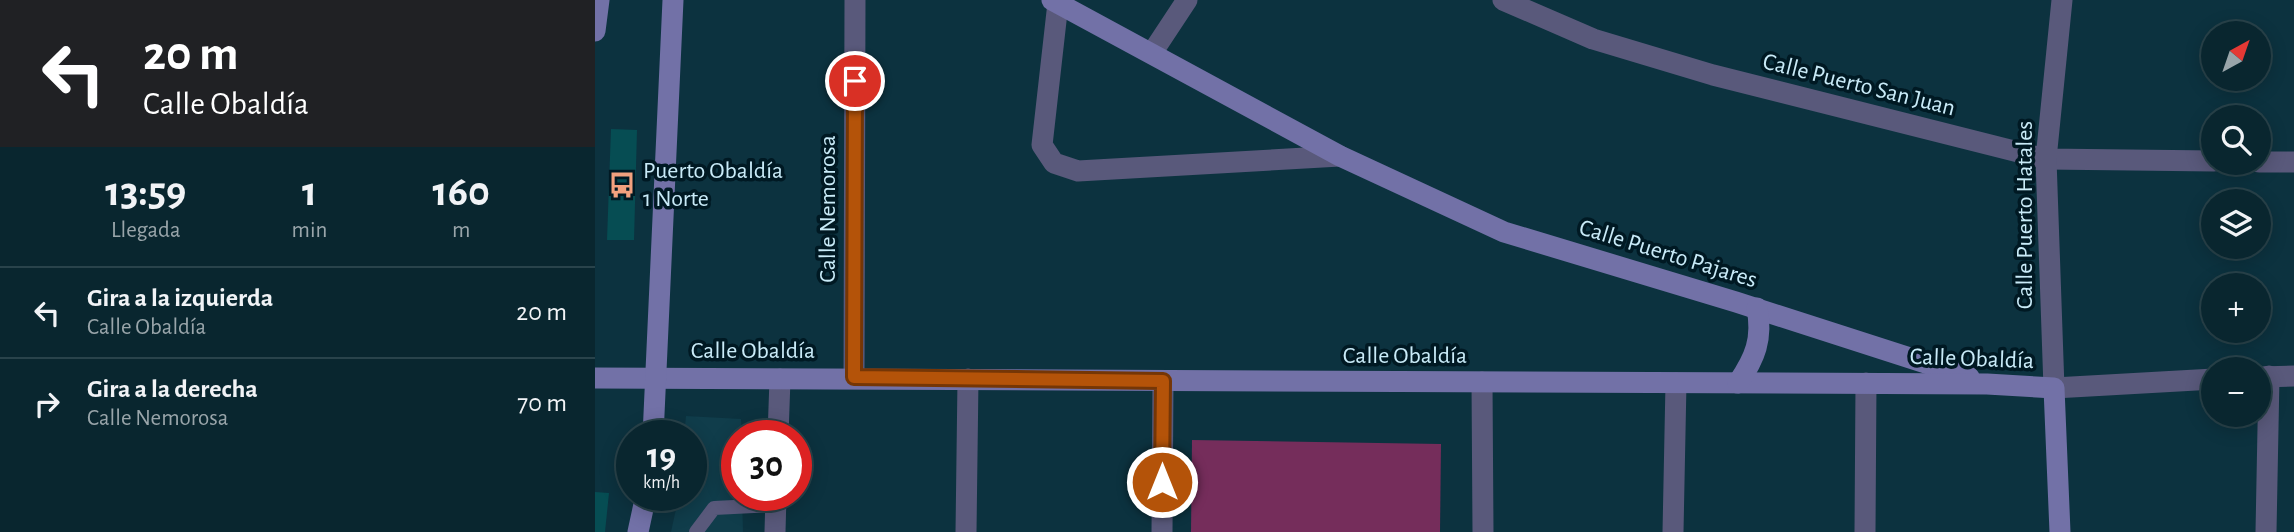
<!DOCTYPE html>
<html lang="es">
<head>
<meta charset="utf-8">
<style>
	:root { --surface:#09262f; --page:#122e37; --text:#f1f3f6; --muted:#99a5aa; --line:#29434b }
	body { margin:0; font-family:"Alegreya Sans",sans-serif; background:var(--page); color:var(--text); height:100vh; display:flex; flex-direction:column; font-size:26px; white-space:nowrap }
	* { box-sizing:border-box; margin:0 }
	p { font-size:23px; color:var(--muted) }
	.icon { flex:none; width:38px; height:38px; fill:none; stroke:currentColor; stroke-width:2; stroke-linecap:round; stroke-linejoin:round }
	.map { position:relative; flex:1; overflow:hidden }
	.panel { display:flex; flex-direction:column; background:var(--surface); width:595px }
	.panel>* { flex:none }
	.guide { background:#202124; color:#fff; overflow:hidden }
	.needle { width:46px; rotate:40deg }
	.buttons { position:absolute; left:1606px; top:21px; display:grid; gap:14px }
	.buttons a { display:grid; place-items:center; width:70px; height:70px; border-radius:50%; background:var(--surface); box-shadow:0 4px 18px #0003,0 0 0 2px var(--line); font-size:35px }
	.speed { position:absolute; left:21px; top:420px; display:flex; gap:14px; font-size:35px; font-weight:700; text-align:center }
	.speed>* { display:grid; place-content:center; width:91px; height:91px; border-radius:50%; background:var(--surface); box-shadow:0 4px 18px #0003,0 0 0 2px var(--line); line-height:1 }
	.speed small { font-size:18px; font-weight:400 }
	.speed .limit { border:10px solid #d22; background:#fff; color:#111 }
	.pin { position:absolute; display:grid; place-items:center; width:60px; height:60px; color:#fff; margin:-30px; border:4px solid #fff; border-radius:50%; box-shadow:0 2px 7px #0007 }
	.me { position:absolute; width:77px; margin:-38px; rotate:0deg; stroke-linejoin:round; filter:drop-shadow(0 0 5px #0008) }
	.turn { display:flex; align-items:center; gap:24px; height:147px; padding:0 28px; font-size:32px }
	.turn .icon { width:91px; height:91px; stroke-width:2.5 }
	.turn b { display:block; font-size:49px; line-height:60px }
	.eta { display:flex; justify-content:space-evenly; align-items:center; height:119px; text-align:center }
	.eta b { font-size:42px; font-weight:700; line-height:49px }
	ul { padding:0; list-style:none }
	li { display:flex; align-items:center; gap:21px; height:91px; padding:0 28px; border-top:2px solid var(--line) }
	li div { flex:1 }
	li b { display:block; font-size:26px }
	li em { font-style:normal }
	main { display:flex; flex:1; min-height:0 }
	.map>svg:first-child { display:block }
	.built { fill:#103d4b }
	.green { fill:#752d5b }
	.building { fill:#064d53 }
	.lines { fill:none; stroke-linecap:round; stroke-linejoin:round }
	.lane { stroke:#59597b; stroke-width:14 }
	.street { stroke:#59597b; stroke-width:21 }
	.secondary { stroke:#7271a7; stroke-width:21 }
	.route-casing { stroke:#753606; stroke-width:18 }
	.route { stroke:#b45309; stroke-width:12 }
	.labels { text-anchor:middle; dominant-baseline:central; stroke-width:7; stroke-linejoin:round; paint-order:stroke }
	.street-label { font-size:24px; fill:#c9ebf8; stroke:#001923 }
	.poi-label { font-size:24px; fill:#c9ebf8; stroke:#001923; text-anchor:start }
</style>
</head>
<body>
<main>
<section class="panel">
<div class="guide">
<div class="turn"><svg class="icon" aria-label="left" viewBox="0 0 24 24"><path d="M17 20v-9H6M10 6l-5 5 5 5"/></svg><div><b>20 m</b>Calle Obaldía</div></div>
</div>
<div class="eta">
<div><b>13:59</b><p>Llegada</p></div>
<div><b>1</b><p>min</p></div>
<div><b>160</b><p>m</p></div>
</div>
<ul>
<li><svg class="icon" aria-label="left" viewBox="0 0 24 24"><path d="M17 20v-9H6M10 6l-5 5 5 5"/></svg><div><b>Gira a la izquierda</b><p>Calle Obaldía</p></div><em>20 m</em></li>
<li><svg class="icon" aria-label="right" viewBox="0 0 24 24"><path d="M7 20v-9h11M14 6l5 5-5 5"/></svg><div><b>Gira a la derecha</b><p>Calle Nemorosa</p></div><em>70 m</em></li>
</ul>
</section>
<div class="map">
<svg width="1699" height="532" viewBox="0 0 1699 532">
	<rect width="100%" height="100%" fill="#0c323f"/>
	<polygon class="built" points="91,416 146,419 147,436 142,436 142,495 147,495 148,532 76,532 84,495 96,495 96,436 89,436"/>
	<polygon class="green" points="597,440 846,444 845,532 596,532"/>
	<g class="building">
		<polygon points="16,129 42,130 39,240 12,240"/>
		<polygon points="0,492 14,493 10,532 0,532"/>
	</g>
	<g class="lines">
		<polyline class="lane" points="101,532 119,508 181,505"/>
		<g class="street">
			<polyline points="908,0 998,39 1118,75 1451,159 1619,161"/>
			<polyline points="1467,0 1451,159 1459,388 1619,379"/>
			<polyline points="463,3 447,145 459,163 483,171 745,156"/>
			<polyline points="557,53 592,0"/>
			<polyline points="1664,162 1699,162"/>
			<polyline points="259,377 260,0"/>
			<polyline points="1664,377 1699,376"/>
			<polyline points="887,382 888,532"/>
			<polyline points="183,436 185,379"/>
			<polyline points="180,532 181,495"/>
			<polyline points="371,532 373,379"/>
			<polyline points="567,532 568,381"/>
			<polyline points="1078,532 1081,383"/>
			<polyline points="1270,532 1271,383"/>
			<polyline points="1671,532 1674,376"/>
		</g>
		<g class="secondary">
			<polyline points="457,0 745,156 909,232 1141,302 1374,377"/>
			<polyline points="0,31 4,0"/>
			<polyline points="0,378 1392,384 1459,388 1465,532"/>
			<path d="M1143,383C1160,358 1168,339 1162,308"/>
			<polyline points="58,436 78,0"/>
			<polyline points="43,532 51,495"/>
		</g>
	</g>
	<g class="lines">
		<g class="route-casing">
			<polyline id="route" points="260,81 259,377 568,381 567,482"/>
		</g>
		<use href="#route" class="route"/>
	</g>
	<defs>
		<g id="bus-bare" transform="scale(2.1)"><path d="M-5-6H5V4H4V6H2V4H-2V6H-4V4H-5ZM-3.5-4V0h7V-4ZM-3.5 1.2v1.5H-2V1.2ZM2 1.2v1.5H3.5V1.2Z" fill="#f2a17e" stroke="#001923" stroke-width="2.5" paint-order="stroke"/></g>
	</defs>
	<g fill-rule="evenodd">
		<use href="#bus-bare" x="27" y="185"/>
	</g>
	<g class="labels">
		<g class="street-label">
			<text transform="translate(1264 85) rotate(14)">Calle Puerto San Juan</text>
			<text transform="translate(233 209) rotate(-90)">Calle Nemorosa</text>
			<text transform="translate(1430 215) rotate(-90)">Calle Puerto Hatales</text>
			<text transform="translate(1073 254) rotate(17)">Calle Puerto Pajares</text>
			<text x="158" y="351">Calle Obaldía</text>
			<text x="810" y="356">Calle Obaldía</text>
			<text transform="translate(1377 359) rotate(2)">Calle Obaldía</text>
		</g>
		<g class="poi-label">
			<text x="48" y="171">Puerto Obaldía<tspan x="48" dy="28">1 Norte</tspan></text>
		</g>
	</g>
</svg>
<div class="buttons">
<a><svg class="needle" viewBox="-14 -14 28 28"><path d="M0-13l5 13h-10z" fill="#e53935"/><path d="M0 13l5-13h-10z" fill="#99a5aa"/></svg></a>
<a><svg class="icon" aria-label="search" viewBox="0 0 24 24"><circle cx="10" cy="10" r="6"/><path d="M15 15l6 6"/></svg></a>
<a><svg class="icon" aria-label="layers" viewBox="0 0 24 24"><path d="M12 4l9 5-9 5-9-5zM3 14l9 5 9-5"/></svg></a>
<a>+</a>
<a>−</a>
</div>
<div class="speed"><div>19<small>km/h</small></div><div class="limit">30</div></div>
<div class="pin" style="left:260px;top:81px;background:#d93025"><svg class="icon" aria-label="arrive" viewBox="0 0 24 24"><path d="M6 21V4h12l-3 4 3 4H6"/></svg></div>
<svg class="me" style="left:567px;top:482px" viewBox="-20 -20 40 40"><circle r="17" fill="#b45309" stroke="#fff" stroke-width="3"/><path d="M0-11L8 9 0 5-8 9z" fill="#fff"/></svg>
</div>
</main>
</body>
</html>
